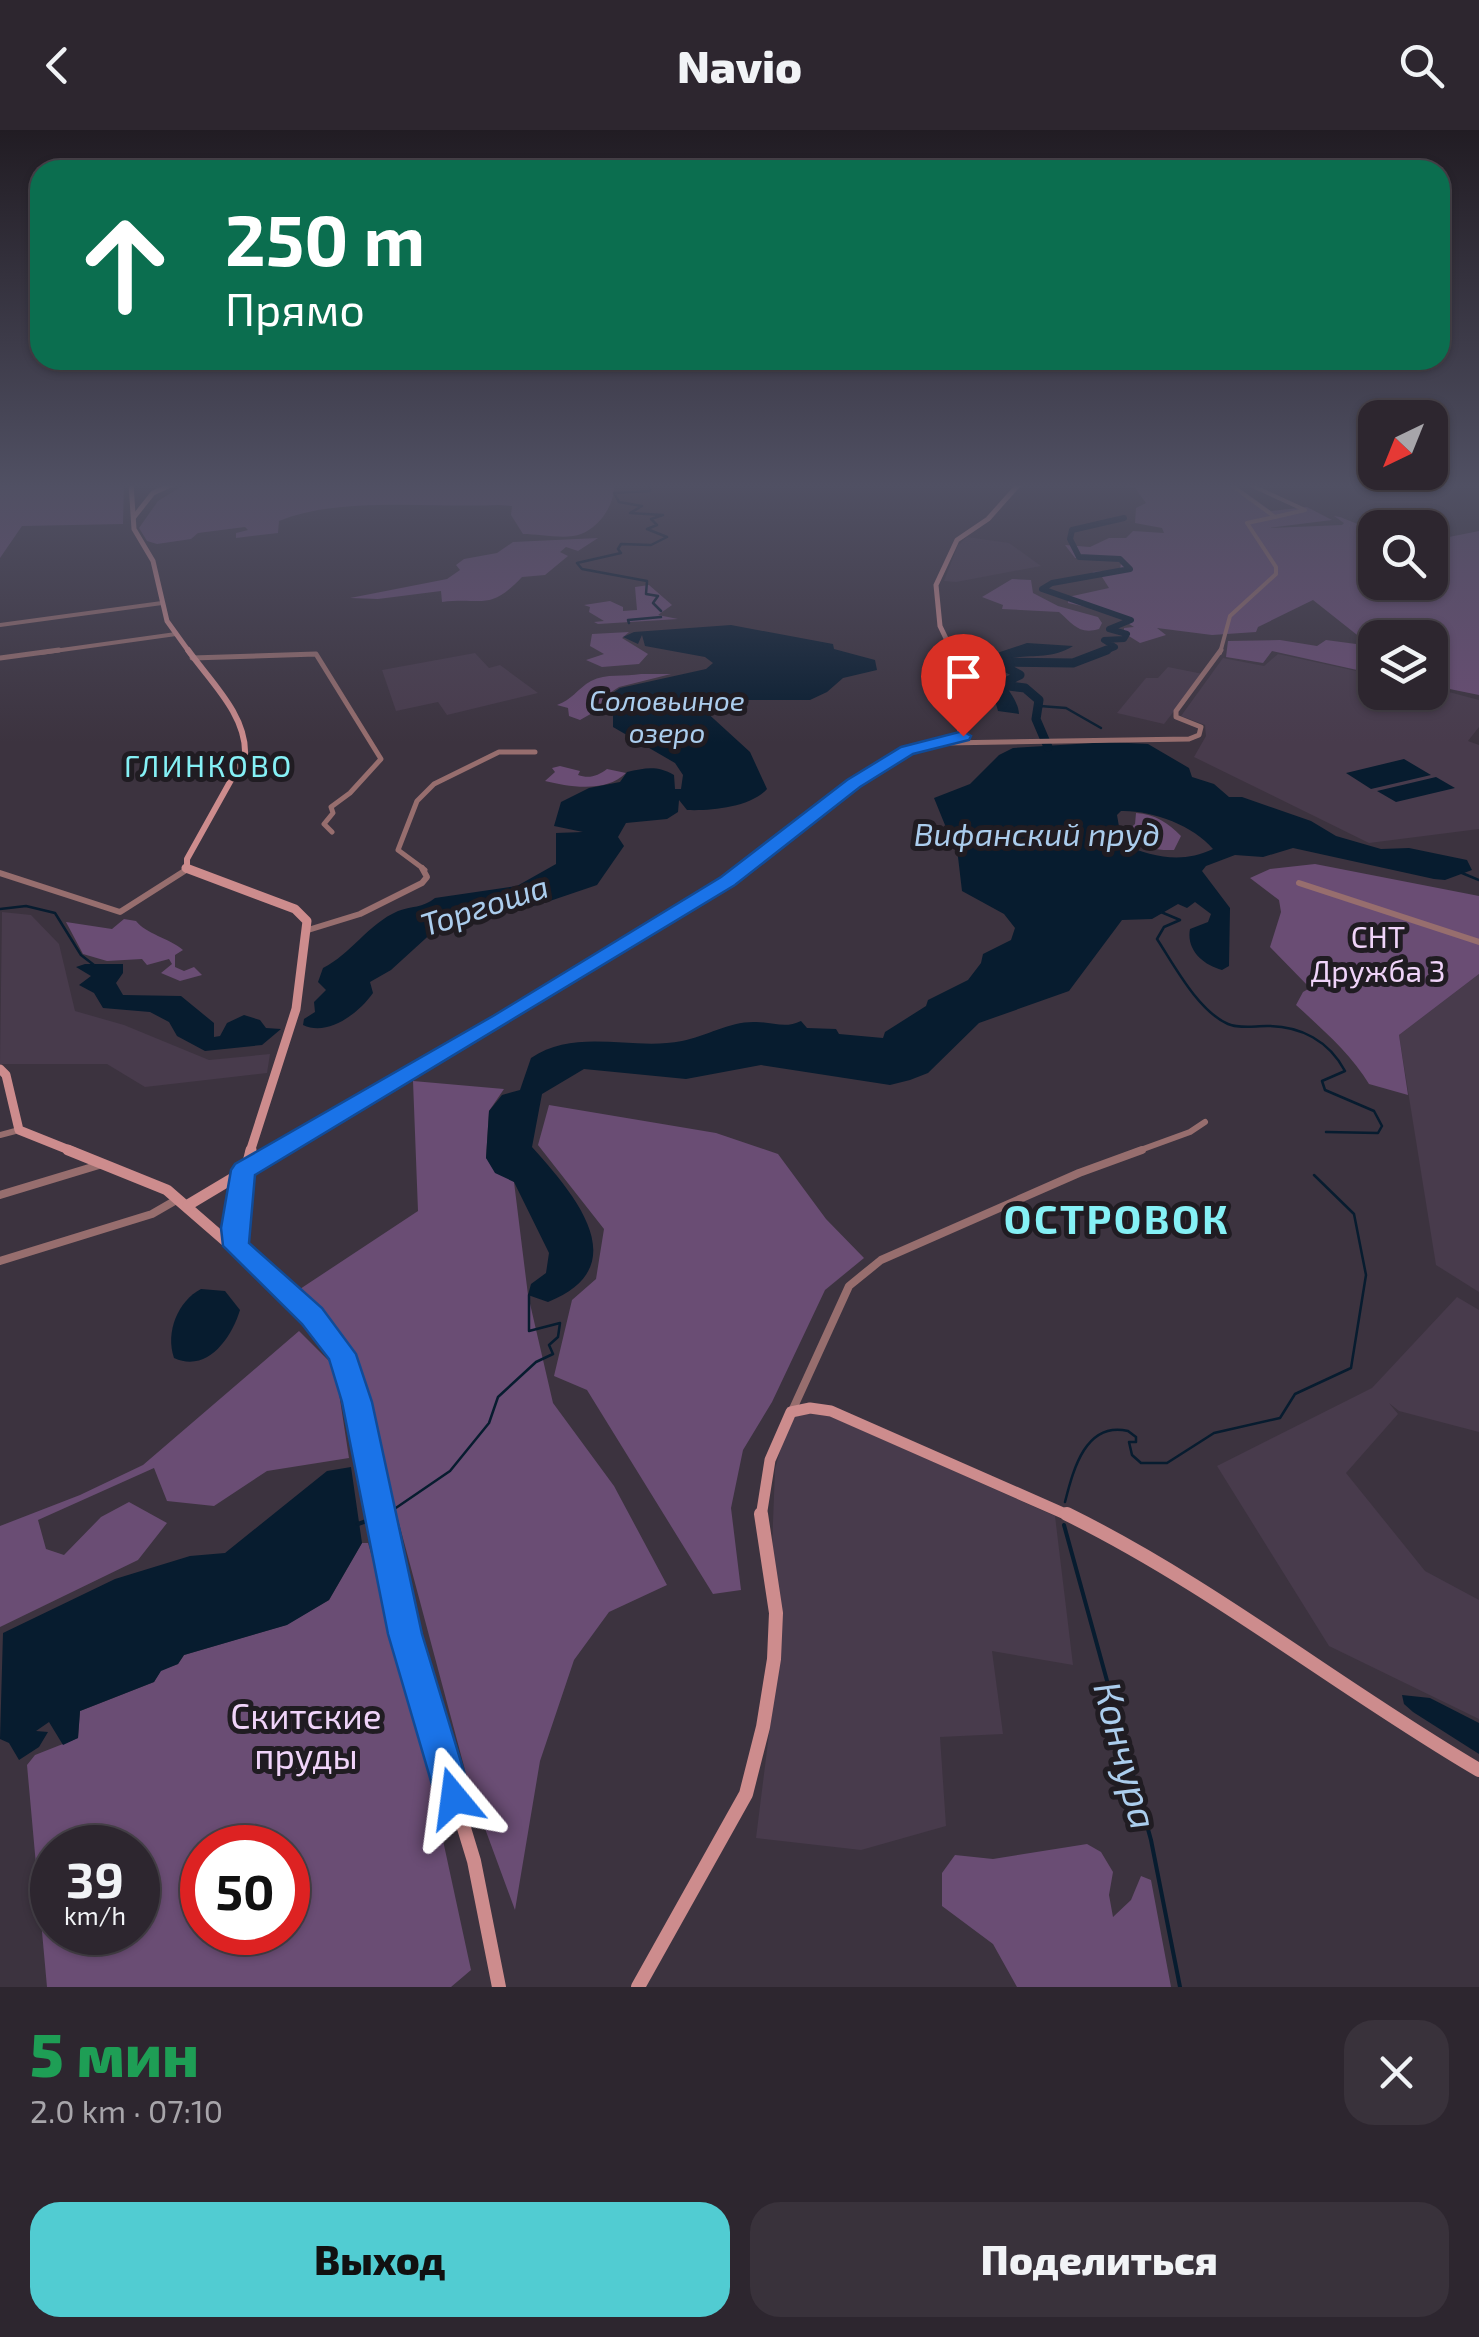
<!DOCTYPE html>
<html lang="ru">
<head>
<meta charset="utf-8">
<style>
	:root { --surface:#2d262f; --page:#39323b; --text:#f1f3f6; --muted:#a7a5aa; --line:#48434b; --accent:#51ccd2 }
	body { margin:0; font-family:"Exo 2",sans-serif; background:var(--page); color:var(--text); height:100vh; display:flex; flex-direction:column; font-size:38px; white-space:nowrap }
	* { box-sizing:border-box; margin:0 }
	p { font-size:32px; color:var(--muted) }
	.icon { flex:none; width:55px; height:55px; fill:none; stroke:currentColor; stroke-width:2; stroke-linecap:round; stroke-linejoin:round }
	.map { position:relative; height:1857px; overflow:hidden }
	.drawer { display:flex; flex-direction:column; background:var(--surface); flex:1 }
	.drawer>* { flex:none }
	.banner { position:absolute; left:30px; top:30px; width:1420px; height:210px; border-radius:30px; box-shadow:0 2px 8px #0004,0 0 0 2px var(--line); background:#0b6e4f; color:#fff; overflow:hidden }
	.needle { width:65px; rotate:223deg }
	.buttons { position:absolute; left:1358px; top:270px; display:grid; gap:20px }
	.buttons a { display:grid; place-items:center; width:90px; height:90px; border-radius:20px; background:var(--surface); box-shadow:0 2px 8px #0004,0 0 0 2px var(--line); font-size:50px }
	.speed { position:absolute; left:30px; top:1695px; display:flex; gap:20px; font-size:50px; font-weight:700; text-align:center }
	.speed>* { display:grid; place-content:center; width:130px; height:130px; border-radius:50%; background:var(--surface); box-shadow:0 2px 8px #0004,0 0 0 2px var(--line); line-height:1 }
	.speed small { font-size:25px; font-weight:400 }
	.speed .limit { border:15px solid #d22; background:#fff; color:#111 }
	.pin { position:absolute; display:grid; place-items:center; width:85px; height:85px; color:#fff; margin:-102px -42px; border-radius:50% 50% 50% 0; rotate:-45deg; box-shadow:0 0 10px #0007 }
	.pin .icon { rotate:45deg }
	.me { position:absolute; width:110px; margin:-55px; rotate:344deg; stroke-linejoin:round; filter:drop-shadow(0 0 8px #0008) }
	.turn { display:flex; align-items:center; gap:35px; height:210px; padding:0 30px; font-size:45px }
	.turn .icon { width:130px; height:130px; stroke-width:2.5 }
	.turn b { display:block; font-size:70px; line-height:85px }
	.round { display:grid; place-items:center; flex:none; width:105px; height:105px; border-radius:30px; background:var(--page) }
	.summary { display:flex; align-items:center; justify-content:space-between; height:170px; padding:0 30px }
	h1 { font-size:60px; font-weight:800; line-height:75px; color:#1e9e55 }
	.button { display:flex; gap:20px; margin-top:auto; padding:20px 30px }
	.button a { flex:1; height:115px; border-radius:30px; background:var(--accent); color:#111; font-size:40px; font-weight:800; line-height:115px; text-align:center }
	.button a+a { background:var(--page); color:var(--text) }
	header { display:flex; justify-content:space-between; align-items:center; height:130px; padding:0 30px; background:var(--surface); font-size:45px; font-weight:800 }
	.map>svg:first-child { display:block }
	.built { fill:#483b4c }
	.green { fill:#6a4d74; fill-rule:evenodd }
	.water { fill:#071c2f; fill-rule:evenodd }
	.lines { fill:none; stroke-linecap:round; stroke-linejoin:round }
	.stream-far1 { stroke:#071c2f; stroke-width:2.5 }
	.stream { stroke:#071c2f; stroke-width:4 }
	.river-far1 { stroke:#071c2f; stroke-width:6 }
	.river { stroke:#071c2f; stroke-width:9 }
	.street-far3 { stroke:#976e6e; stroke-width:4 }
	.street-far2 { stroke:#976e6e; stroke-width:5 }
	.street-far1 { stroke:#976e6e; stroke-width:6 }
	.street { stroke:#976e6e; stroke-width:8 }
	.secondary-far4 { stroke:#cd8c8d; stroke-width:5 }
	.secondary-far3 { stroke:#cd8c8d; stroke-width:6 }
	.secondary-far2 { stroke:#cd8c8d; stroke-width:9 }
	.secondary-far1 { stroke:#cd8c8d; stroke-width:11 }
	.secondary { stroke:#cd8c8d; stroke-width:14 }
	.route { fill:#1a73e8; stroke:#114b97; stroke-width:2.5 }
	.labels { text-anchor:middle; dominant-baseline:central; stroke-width:10; stroke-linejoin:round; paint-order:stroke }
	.far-water-label { font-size:28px; font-style:italic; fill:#abcded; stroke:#201c22 }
	.far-quarter-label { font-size:30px; letter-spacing:2.5px; fill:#85f1f6; stroke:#201c22 }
	.park-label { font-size:30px; fill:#f0d4f9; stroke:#201c22 }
	.water-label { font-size:32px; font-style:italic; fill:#abcded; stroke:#201c22 }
	.near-park-label { font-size:35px; fill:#f0d4f9; stroke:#201c22 }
	.near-water-label { font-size:38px; font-style:italic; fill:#abcded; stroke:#201c22 }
	.district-label { font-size:40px; font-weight:bold; letter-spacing:2.5px; fill:#85f1f6; stroke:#201c22 }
</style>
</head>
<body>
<header><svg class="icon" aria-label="back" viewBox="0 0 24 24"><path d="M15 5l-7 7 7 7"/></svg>Navio<svg class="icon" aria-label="search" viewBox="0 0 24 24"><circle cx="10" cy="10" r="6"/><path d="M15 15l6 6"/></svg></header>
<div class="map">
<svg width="1479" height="1857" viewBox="0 0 1479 1857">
	<rect width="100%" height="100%" fill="#3c333f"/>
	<g class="built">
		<polygon points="967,407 1009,413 1041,436 956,452 944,451 958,415"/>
		<polygon points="475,523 489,538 500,535 538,563 447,585 438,572 396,581 382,540"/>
		<polygon points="1278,524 1375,545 1375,562 1430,562 1430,557 1479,570 1479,597 1468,611 1479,615 1479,699 1369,713 1194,627 1206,606 1205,595 1181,586 1223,528 1264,536"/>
		<polygon points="1168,537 1203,544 1164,594 1117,583 1146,548 1158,548"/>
		<polygon points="2,782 31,785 59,814 75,881 124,895 209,930 270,924 267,943 145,957 107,934 0,934"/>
		<polygon points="1479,844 1479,1162 1436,1135 1399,905"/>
		<polygon points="1457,1167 1479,1180 1479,1302 1399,1281 1389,1273 1398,1284 1346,1343 1425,1441 1479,1470 1479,1589 1329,1516 1217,1336 1372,1258"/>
		<polygon points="791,1282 830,1286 1055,1386 1073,1535 992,1521 1003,1604 940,1607 946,1696 861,1720 756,1708 782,1500 772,1419 775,1339"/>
	</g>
	<g class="green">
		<polygon points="0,353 124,353 123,394 22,396 0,428"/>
		<path d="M187,353H614C616,373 600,397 581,404C567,410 539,404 523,404L511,385L512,376L498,375C433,378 339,366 279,391L278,403L236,408V403L248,400L245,397L198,403L191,409L157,414L147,411L139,398L158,371Z"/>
		<polygon points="1110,353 1232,353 1271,381 1307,377 1332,390 1268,398 1342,395 1344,393 1334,386 1340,387 1375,401 1375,452 1430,452 1430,415 1442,413 1449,407 1479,401 1479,565 1430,555 1430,508 1375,508 1375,544 1272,521 1263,533 1226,527 1228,511 1280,510 1317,516 1326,510 1371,516 1313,470 1258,497 1256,502 1212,505 1157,498 1166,505 1140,513 1124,503 1124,498 1134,497 1110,482 1068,473 1068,467 1109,458 1102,447 1092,442 1120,440 1121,433 1111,429 1075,428 1065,415 1090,417 1109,408 1126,408 1133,401 1164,403 1162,398 1135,393 1136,378 1146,373 1135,358"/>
		<path d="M598,408L578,421L566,417L560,422L568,426L545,445L522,447C489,482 484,467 442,472L441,461L378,469L350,468L447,449L460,440L456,435L464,429L497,423L513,412Z"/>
		<path d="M1012,449L1031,450L1033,463L1058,476L1098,487L1102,493L1099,499C1079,505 1073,494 1059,482L1002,479L1003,475L982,467Z"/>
		<polygon points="649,455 672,475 658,485 678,489 598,494 594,492 604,491 589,482 590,477 584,475 610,471 623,477 623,481 637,480 635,457"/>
		<polygon points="629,502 622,508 648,524 639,534 602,537 586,530 604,524 590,516 592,504"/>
		<path d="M641,544H671L619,557L605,566L610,573L580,590L569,586L568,578L557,575C572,570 577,559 591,551C606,543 625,547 641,544Z"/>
		<path d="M560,636L580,641L578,645C589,649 598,646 607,639L626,643C606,663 569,657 545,651L555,642L552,638Z"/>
		<path d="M1136,683C1155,684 1168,693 1181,706L1174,720C1157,721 1136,716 1124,704L1135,694Z"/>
		<path d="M1315,734L1479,766V844L1399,905L1408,965L1369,954C1352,925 1320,897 1296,875L1303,862L1310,858L1270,817L1281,782L1279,770L1250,748L1270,739Z"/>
		<path d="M124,789L136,791C146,804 169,808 183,820L175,825V837L184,841L194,837L202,845L180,851L161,843L172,834L169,829L147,835L142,829L107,831L83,824L66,792L112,799Z"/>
		<polygon points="413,951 504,959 489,981 486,1028 514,1052 528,1165 553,1273 614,1356 667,1455 609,1482 574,1530 540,1631 515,1780 469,1655 361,1251 300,1159 418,1081"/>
		<polygon points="549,975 716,1003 778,1024 826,1089 864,1128 825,1160 772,1272 743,1320 731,1378 741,1460 713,1464 587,1260 554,1246 572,1170 596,1149 604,1099 538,1015"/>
		<polygon points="299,1201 335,1237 349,1328 267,1341 214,1376 167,1371 154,1338 38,1390 46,1419 64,1425 101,1387 129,1372 167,1393 138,1430 0,1497 0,1396 80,1365 143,1335"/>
		<path d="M362,1413H368L412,1567L471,1840L451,1857H47L27,1635L35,1625L78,1608L80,1581L154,1552L161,1540L178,1534L184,1525L286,1495L329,1470ZM52,1718H138V1802H52ZM202,1718H288V1802H202Z"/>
		<polygon points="1087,1714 1101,1722 1113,1742 1109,1765 1113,1787 1131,1770 1141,1746 1151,1750 1171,1857 1017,1857 993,1814 942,1776 942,1743 955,1725 993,1729"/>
	</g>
	<g class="water">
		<path d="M731,495L833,514L834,519L875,530L877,540L843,548L827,562L810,570H725L704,575L703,579L750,622L767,659C751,677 711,681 687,680L679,670L678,682L667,689L626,693L618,707L624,716L597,755L541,774L436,799L391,840L370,852L373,863C359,883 328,907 303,895L304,889L315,882L314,872L326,860L318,852L323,838C351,824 368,794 398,781C411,776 423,778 435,768L517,756L556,734V703L583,702L554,696L561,672L589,658L620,652L627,642C645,638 657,635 674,645L675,659H681L683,645L675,633L613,597V573L608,566L620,558L706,539L713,533L705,527L645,516L642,505L638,514L623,507L634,502Z"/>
		<path d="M1027,513L1073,516C1046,533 1022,520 996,534C998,553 1018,565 1019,584L998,581L985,534L991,525Z"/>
		<path d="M1109,612L1148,614L1189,638L1192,647L1214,654L1229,667H1242L1311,691L1336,706L1381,719L1409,718L1467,730L1472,740L1445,750L1434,749L1293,718L1263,727L1235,725L1206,736L1202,741L1230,778L1229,836L1222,840C1203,835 1186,820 1190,799L1208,792L1211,784L1195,772L1187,778L1178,774L1152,789L1122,790L1069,861L979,893L928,943L910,950L890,955L761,935L686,949L584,939L542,964L532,1017C573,1063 638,1136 548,1172L528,1165L531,1154L546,1143L549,1123L514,1052L495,1043L486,1028L489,981L502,965L520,960L531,928C576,897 632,921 682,911C707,906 730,891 756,892C773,892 785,899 801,891L807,898L836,899L839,904L883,908L885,902L926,876L928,870L968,850L981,833L983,824L1011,810L1015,798L1004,784L962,761L958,727L934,668L970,654L999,625L1013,618ZM1121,681C1151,680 1193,695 1213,719C1182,734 1153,727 1122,714L1117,685Z"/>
		<polygon points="1404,629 1431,645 1371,659 1346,643"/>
		<polygon points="1436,647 1455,658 1396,672 1377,661"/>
		<polygon points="85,834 123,834 123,843 116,853 123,865 181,866 214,893 214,907 220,906 227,893 244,885 260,890 266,898 281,899 262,915 205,921 177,906 169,892 150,882 103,878 94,863 79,855 91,846 76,837"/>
		<path d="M201,1159L225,1161L240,1180C231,1209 207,1243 174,1228C165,1202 178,1171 201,1159Z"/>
		<polygon points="351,1337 362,1413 329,1470 287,1495 184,1525 178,1534 161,1541 154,1552 80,1581 78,1608 63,1615 49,1592 36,1601 48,1602 39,1617 19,1630 9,1613 0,1609 3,1503 115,1449 190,1426 225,1423 327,1341"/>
		<polygon points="1402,1565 1430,1568 1479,1593 1479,1624 1413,1582 1404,1574"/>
	</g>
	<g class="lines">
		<g class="stream-far1">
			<polyline points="651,353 650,361 614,363 619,372 642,376 630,383 663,385 651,389 657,395 647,399 667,407 651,415 621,414 618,419 621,423 577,433 582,439 647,451 646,464 658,466 653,473 661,481"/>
			<polyline points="629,493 628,490 661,487"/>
			<polyline points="1040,576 1066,578 1101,598"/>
			<polyline points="1462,743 1479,750"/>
			<polyline points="0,779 26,776 55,783 81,825 94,835"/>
			<path d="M1161,782L1180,790L1164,797L1157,809C1174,835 1198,881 1228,894C1240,899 1254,896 1267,896C1301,896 1329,911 1345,941L1322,951L1325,960L1374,981L1382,996L1378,1003L1326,1002"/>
			<path d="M1065,1372C1073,1341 1085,1291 1128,1301L1136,1307V1312H1129L1132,1325L1141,1333H1167L1214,1303L1280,1288L1295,1264L1351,1238L1366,1145L1354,1084L1314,1045"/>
			<polyline points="387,1384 450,1341 489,1293 498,1267 536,1232 553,1224 549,1215 558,1207 560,1193 529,1201 529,1165"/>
		</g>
		<g class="stream">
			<polyline points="358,1394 375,1388"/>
			<polyline points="1064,1395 1151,1710 1180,1857"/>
		</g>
		<polyline class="river-far1" points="1101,523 1115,517 1104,510 1124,509 1127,504 1109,499 1131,490 1042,459 1052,453 1130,439 1120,429 1079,427 1070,409 1072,400 1124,388"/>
		<polyline class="river" points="1048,617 1036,589 1039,570 1025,558 1009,556 1007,551 1020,545 1003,536 1003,532 1073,533 1107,520"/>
		<g class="street-far3">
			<polyline points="1246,353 1305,380 1275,387"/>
			<polyline points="0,495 162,473"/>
			<polyline points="40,523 176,504"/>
			<polyline points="1220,523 1230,486 1276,444 1276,437 1247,393 1275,387 1231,355"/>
		</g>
		<g class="street-far2">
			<polyline points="0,528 59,520"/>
			<polyline points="192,528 316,524 381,629 350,663 331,677 333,683 324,694 332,702"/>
			<polyline points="946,613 1189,609 1199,605 1201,597 1176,587 1176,581 1221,520"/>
			<polyline points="425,740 398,720 417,671 434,654 499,622 535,622"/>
		</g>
		<g class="street-far1">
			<polyline points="0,743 120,782 186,740"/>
			<polyline points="1299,753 1479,812"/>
			<polyline points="308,800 360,784 422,753 427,747 422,738"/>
			<polyline points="0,1005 19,1000"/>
			<polyline points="1135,1022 1190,1002 1205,992"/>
		</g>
		<g class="street">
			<polyline points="0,1065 99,1035"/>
			<polyline points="0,1131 152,1084 178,1069"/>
			<polyline points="792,1281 849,1156 881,1130 1079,1043 1142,1020"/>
		</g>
		<g class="secondary-far4">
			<polyline points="131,353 134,399 153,431 167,491 190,523"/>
			<polyline points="134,387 153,363 175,353"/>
			<polyline points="953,523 940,496 936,455 957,410 988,389 1020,353"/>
		</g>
		<g class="secondary-far3">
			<path d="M187,740V729L245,625C247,585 210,551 188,520"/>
			<polyline points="743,740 853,654 907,620 961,608 956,529 952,520"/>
		</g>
		<g class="secondary-far2">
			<polyline points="186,738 295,779 307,791 296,879 250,1022"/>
			<polyline points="0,939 6,945 19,1000 74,1022"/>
			<polyline points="276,1022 746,738"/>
		</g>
		<g class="secondary-far1">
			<polyline points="68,1020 167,1060 312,1186 342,1224 357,1272 381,1387"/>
			<polyline points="188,1075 280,1020"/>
			<polyline points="236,1116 237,1077 251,1020"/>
			<polyline points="761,1387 770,1330 791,1282 810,1278 831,1281 1072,1387"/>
		</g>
		<g class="secondary">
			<polyline points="380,1384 405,1504 474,1731 499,1857"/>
			<path d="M1067,1384C1213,1456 1339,1558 1479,1640"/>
			<polyline points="638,1857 746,1664 763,1597 774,1529 776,1483 761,1384"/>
		</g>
	</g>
	<linearGradient id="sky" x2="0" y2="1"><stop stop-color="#211c23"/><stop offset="0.58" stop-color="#505063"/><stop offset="1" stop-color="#505063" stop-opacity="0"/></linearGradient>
	<rect width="1479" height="613" fill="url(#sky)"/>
	<polygon class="route" points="963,601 971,606 969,610 913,624 860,657 735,755 255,1045 249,1113 322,1178 356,1224 372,1272 422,1504 472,1668 467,1682 454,1687 440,1682 388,1504 342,1272 329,1229 302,1194 223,1116 221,1098 231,1040 235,1034 493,886 721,747 847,650 901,617"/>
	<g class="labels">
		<g class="far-water-label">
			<text x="667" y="570">Соловьиное<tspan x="667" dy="32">озеро</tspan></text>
		</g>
		<g class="far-quarter-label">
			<text x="209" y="635">ГЛИНКОВО</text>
		</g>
		<g class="park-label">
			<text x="1378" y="806">СНТ<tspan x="1378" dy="34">Дружба 3</tspan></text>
		</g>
		<g class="water-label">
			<text x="1037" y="703">Вифанский пруд</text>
			<text transform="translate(484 774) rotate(-18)">Торгоша</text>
		</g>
		<g class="near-park-label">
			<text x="306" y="1585">Скитские<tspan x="306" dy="40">пруды</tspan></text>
		</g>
		<g class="near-water-label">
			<text transform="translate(1127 1625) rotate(75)">Кончура</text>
		</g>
		<g class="district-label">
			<text x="1117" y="1088">ОСТРОВОК</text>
		</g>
	</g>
</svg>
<div class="buttons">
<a><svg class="needle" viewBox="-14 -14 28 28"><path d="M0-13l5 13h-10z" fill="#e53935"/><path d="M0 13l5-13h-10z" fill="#a7a5aa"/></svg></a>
<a><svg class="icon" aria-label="search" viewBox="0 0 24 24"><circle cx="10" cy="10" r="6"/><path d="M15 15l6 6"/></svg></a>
<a><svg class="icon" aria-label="layers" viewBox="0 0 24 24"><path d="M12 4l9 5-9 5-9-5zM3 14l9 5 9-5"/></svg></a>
</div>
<div class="speed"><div>39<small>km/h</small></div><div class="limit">50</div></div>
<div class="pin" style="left:963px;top:606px;background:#d93025"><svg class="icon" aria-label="arrive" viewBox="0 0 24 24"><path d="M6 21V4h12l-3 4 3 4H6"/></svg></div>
<svg class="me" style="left:454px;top:1668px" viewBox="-20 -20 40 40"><path d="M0-17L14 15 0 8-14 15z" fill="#1a73e8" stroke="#fff" stroke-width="4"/></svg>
<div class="banner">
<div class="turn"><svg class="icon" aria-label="ahead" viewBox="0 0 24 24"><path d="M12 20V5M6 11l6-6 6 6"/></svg><div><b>250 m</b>Прямо</div></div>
</div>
</div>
<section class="drawer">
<div class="summary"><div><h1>5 мин</h1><p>2.0 km · 07:10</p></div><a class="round"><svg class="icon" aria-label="close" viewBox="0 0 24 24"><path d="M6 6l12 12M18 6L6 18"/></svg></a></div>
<div class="button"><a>Выход</a><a>Поделиться</a></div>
</section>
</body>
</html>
